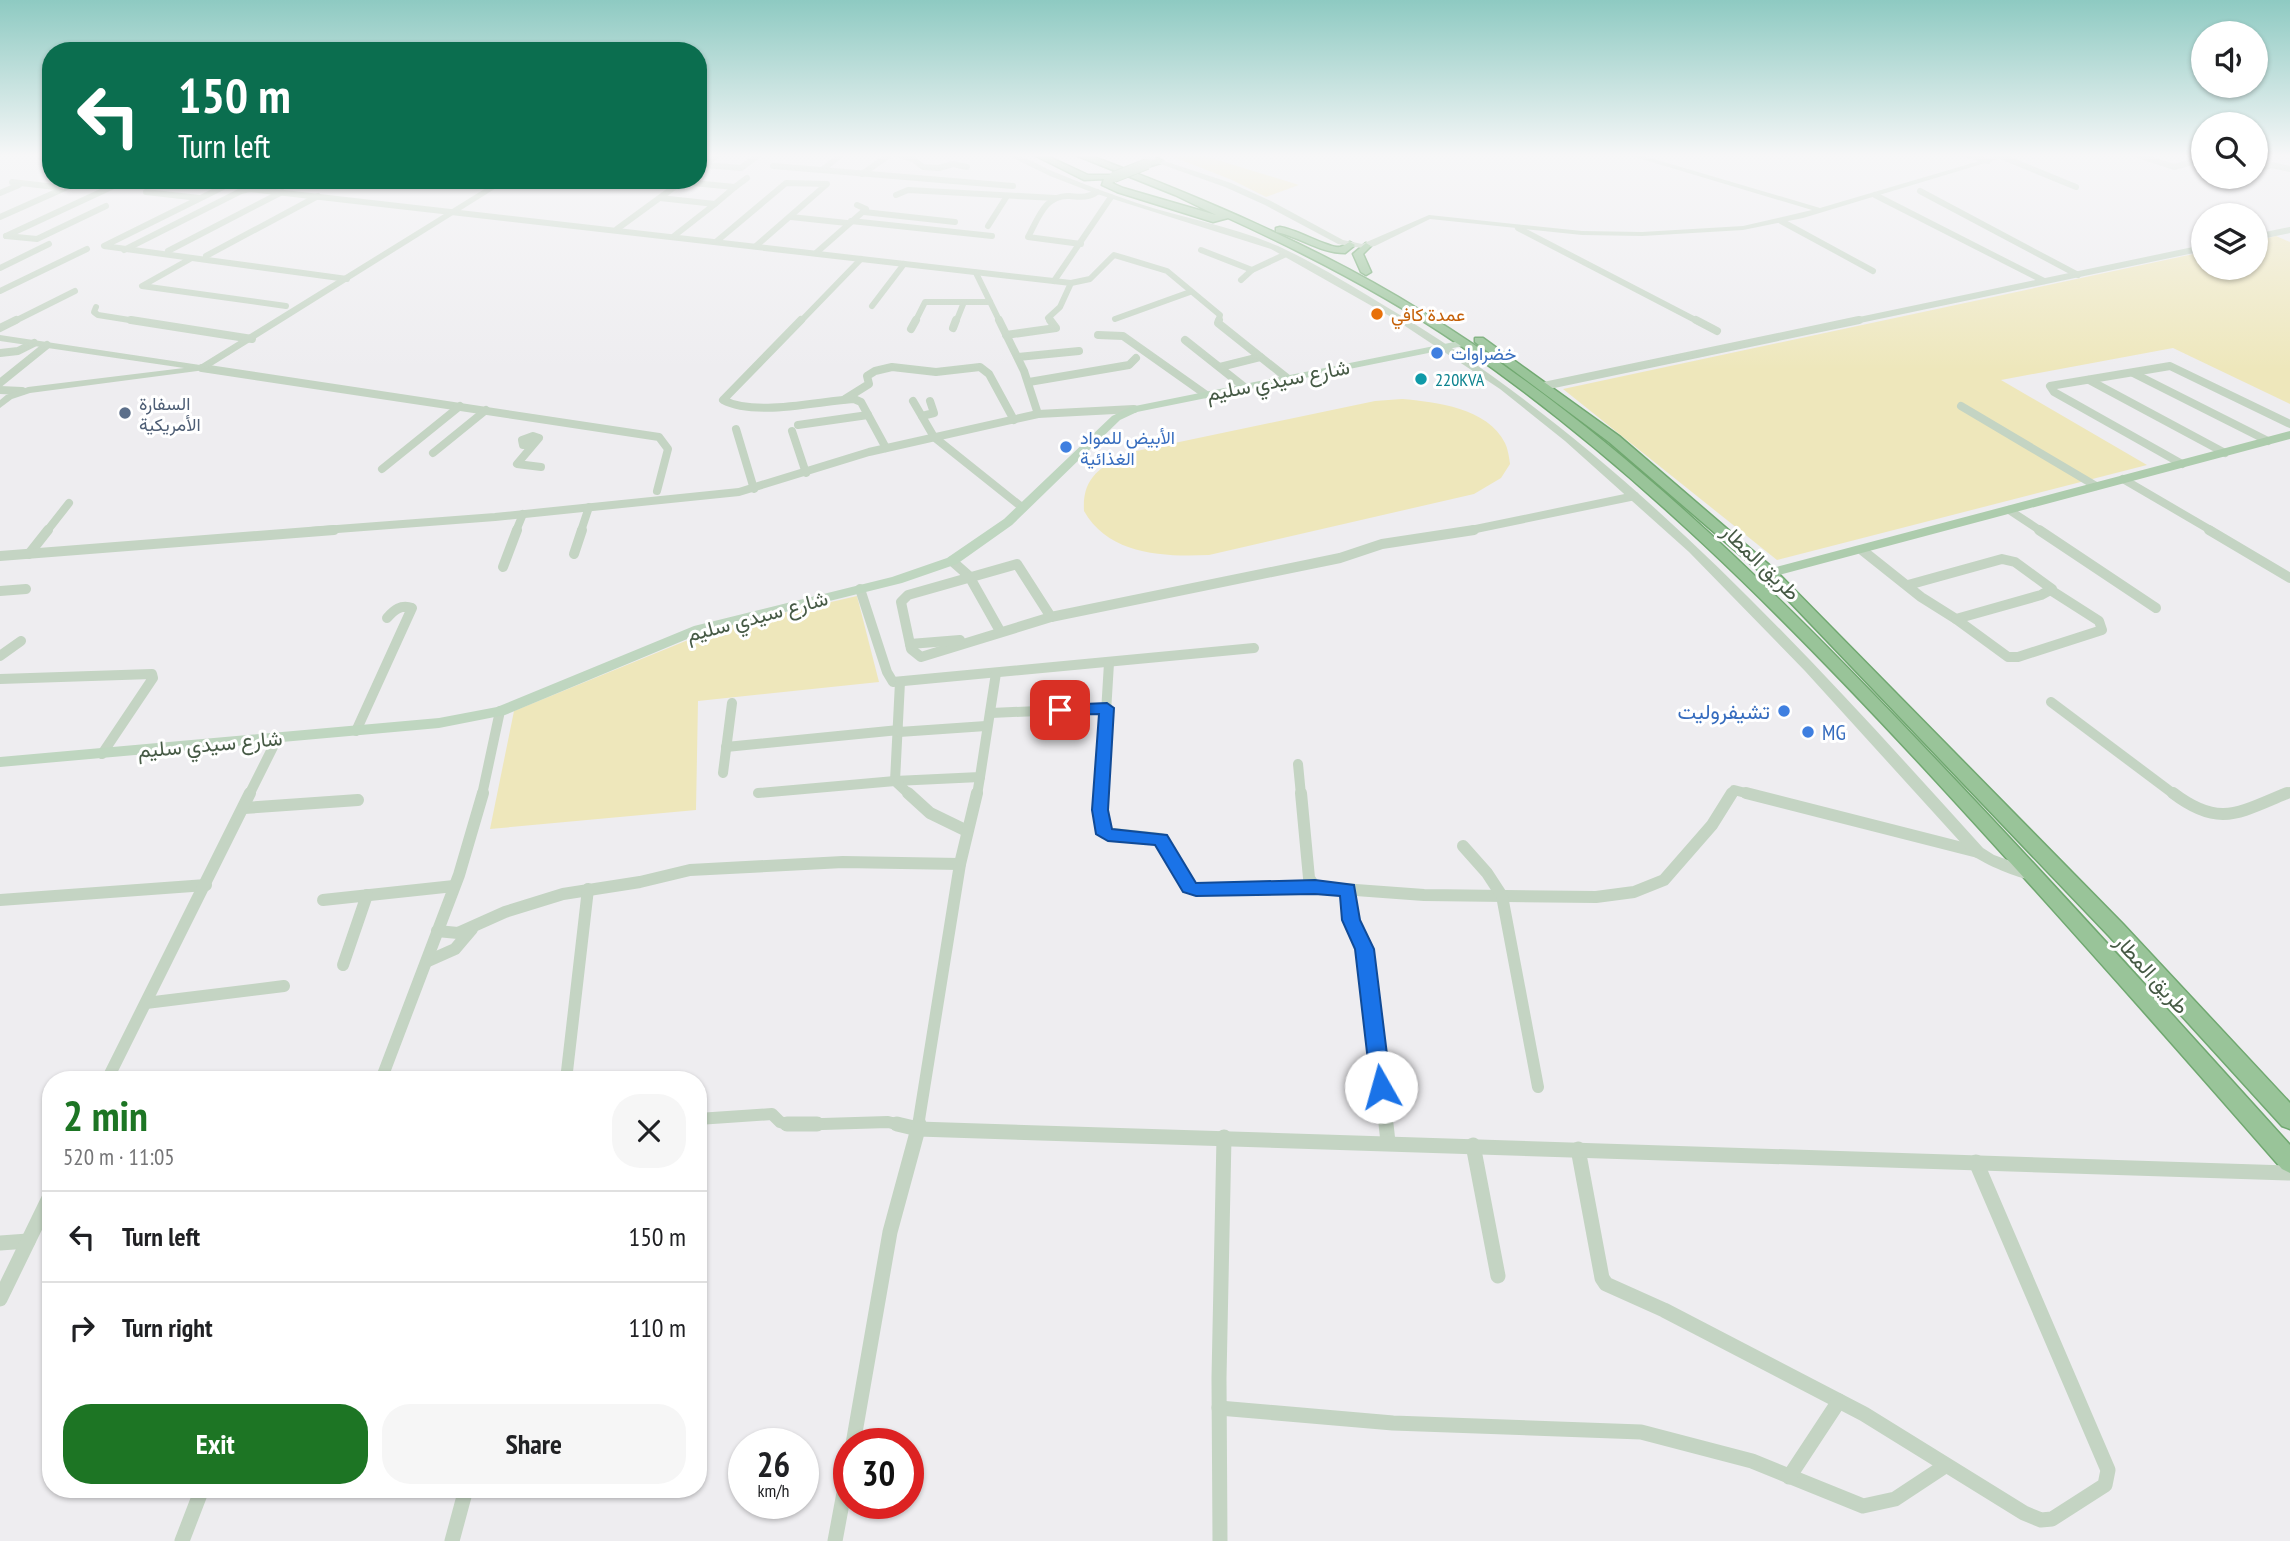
<!DOCTYPE html>
<html lang="en">
<head>
<meta charset="utf-8">
<style>
	:root { --surface:#fff; --page:#f6f6f6; --text:#202124; --muted:#757577; --line:#e0e0e0; --accent:#1d7524 }
	body { margin:0; font-family:"PT Sans Narrow",Vazirmatn,sans-serif; background:var(--page); color:var(--text); height:100vh; display:flex; flex-direction:column; font-size:26px; white-space:nowrap }
	* { box-sizing:border-box; margin:0 }
	p { font-size:23px; color:var(--muted) }
	.icon { flex:none; width:38px; height:38px; fill:none; stroke:currentColor; stroke-width:2; stroke-linecap:round; stroke-linejoin:round }
	.map { position:relative; flex:1; overflow:hidden }
	.sheet { position:absolute; left:42px; top:1071px; width:665px; height:427px; display:flex; flex-direction:column; background:var(--surface); border-radius:28px; box-shadow:0 2px 5px #0004 }
	.sheet>* { flex:none }
	.hud { position:absolute; left:42px; top:42px; width:665px; height:147px; border-radius:28px; box-shadow:0 2px 5px #0004; background:#0b6e4f; color:#fff; overflow:hidden }
	.tools { position:absolute; left:2191px; top:21px; display:grid; gap:14px }
	.tools a { display:grid; place-items:center; width:77px; height:77px; border-radius:50%; background:var(--surface); box-shadow:0 2px 5px #0004; font-size:35px }
	.speed { position:absolute; left:728px; top:1428px; display:flex; gap:14px; font-size:35px; font-weight:700; text-align:center }
	.speed>* { display:grid; place-content:center; width:91px; height:91px; border-radius:50%; background:var(--surface); box-shadow:0 2px 5px #0004; line-height:1 }
	.speed small { font-size:18px; font-weight:400 }
	.speed .limit { border:10px solid #d22; background:#fff; color:#111 }
	.pin { position:absolute; display:grid; place-items:center; width:60px; height:60px; color:#fff; margin:-30px; border-radius:14px; box-shadow:0 4px 10px #0006 }
	.me { position:absolute; width:77px; margin:-38px; rotate:353deg; stroke-linejoin:round; filter:drop-shadow(0 0 5px #0008) }
	.turn { display:flex; align-items:center; gap:24px; height:147px; padding:0 21px; font-size:32px }
	.turn .icon { width:91px; height:91px; stroke-width:2.5 }
	.turn b { display:block; font-size:49px; line-height:60px }
	.round { display:grid; place-items:center; flex:none; width:74px; height:74px; border-radius:28px; background:var(--page) }
	.summary { display:flex; align-items:center; justify-content:space-between; height:119px; padding:0 21px }
	h1 { font-size:42px; font-weight:700; line-height:52px; color:var(--accent) }
	.cta { display:flex; gap:14px; margin-top:auto; padding:14px 21px }
	.cta a { flex:1; height:80px; border-radius:28px; background:var(--accent); color:#fff; font-size:28px; font-weight:700; line-height:80px; text-align:center }
	.cta a+a { background:var(--page); color:var(--text) }
	ul { padding:0; list-style:none }
	li { display:flex; align-items:center; gap:21px; height:91px; padding:0 21px; border-top:2px solid var(--line) }
	li div { flex:1 }
	li b { display:block; font-size:26px }
	li em { font-style:normal }
	.map>svg:first-child { display:block }
	.green { fill:#eee7bb }
	.lines { fill:none; stroke-linecap:round; stroke-linejoin:round }
	.trunk-casing { stroke:#70a870; stroke-width:3 }
	.minor-far4 { stroke:#c4d4c3; stroke-width:6 }
	.minor-far3 { stroke:#c4d4c3; stroke-width:8 }
	.minor-far2 { stroke:#c4d4c3; stroke-width:10 }
	.minor-far1 { stroke:#c4d4c3; stroke-width:12 }
	.minor { stroke:#c4d4c3; stroke-width:15 }
	.tertiary { fill:#c4d4c3; fill-rule:evenodd }
	.secondary { fill:#bfd6c0; fill-rule:evenodd }
	.primary { fill:#adccad; fill-rule:evenodd }
	.trunk { fill:#99c499; fill-rule:evenodd }
	.trunk-bridge-casing { stroke:#70a870; stroke-width:12; stroke-linecap:butt }
	.trunk-bridge { stroke:#99c499; stroke-width:10 }
	.route { fill:#1a73e8; stroke:#114b97; stroke-width:2 }
	.food-dot { fill:#e8710a; stroke:#fff; stroke-width:2.5 }
	.shop-dot { fill:#3f7fe0; stroke:#fff; stroke-width:2.5 }
	.culture-dot { fill:#0f9aa8; stroke:#fff; stroke-width:2.5 }
	.service-dot { fill:#5c6f8a; stroke:#fff; stroke-width:2.5 }
	.labels { text-anchor:middle; dominant-baseline:central; stroke-width:6; stroke-linejoin:round; paint-order:stroke }
	.far-food-label { font-size:18px; fill:#c56008; stroke:#fff; text-anchor:start }
	.far-shop-label { font-size:18px; fill:#366cbe; stroke:#fff; text-anchor:start }
	.far-culture-label { font-size:18px; fill:#0d838f; stroke:#fff; text-anchor:start }
	.far-service-label { font-size:18px; fill:#4e5e75; stroke:#fff; text-anchor:start }
	.street-label { font-size:21px; fill:#465a45; stroke:#fff }
	.shop-label { font-size:21px; fill:#366cbe; stroke:#fff; text-anchor:end }
</style>
</head>
<body>
<div class="map">
<svg width="2290" height="1541" viewBox="0 0 2290 1541">
	<rect width="100%" height="100%" fill="#eeedf0"/>
	<g class="green">
		<polygon points="1166,154 1198,154 1299,185 1266,197 1232,180"/>
		<polygon points="2276,236 2290,242 2290,404 2173,348 2001,380 2147,465 1777,560 1563,389 2203,252 2203,268 2256,268 2256,241"/>
		<path d="M1402,399C1436,402 1488,408 1505,443C1508,449 1509,457 1510,464L1501,478L1474,494L1209,555C1163,557 1109,555 1084,511C1082,478 1100,467 1127,453L1375,401Z"/>
		<polygon points="857,596 879,682 698,701 696,810 490,829 514,711 715,629"/>
	</g>
	<g class="lines">
		<g class="trunk-casing">
			<g id="trunk">
				<path d="M1032,154H1043L1088,175H1117V179L1112,183L1123,188L1216,215L1175,195L1073,154H1086C1202,198 1317,246 1423,312C1612,428 1773,588 1925,748C2049,878 2170,1012 2290,1145V1173L2282,1169C2164,1034 2045,899 1923,767C1781,614 1633,465 1461,346C1388,296 1309,255 1228,218L1213,222L1117,192L1102,185L1104,179L1084,180Z"/>
				<polygon points="1158,158 1163,161 1161,163 1147,167 1142,164"/>
				<path d="M1280,227C1296,229 1330,249 1340,247C1344,246 1347,243 1350,242L1355,245L1345,253C1320,253 1300,237 1276,232V228Z"/>
				<polygon points="1366,243 1371,246 1363,254 1371,272 1366,275 1361,272 1353,254"/>
				<polygon points="1475,338 1483,338 1619,436 1775,570 2123,924 2290,1103 2290,1129 2282,1126 2109,936 1765,576 1609,442 1475,342"/>
			</g>
		</g>
		<g class="minor-far4">
			<polyline points="896,154 913,159 923,167 939,168 953,164 967,167"/>
			<polyline points="1965,154 1988,161"/>
			<polyline points="2135,154 2174,167 2203,159"/>
			<polyline points="2003,157 2076,187"/>
			<polyline points="43,159 51,156"/>
			<polyline points="705,165 741,168 760,154"/>
			<polyline points="773,166 1013,186"/>
			<polyline points="2256,169 2272,165 2290,169"/>
			<polyline points="698,170 719,154"/>
			<polyline points="822,170 842,154"/>
			<polyline points="862,174 891,154"/>
			<polyline points="486,180 502,182"/>
			<polyline points="12,182 64,188"/>
			<polyline points="682,182 735,187 715,204"/>
			<polyline points="223,187 104,246 347,279"/>
			<polyline points="735,187 747,178"/>
			<polyline points="1920,191 2078,275"/>
			<polyline points="146,192 199,198"/>
			<polyline points="0,193 19,185"/>
			<polyline points="896,195 908,190 1055,198"/>
			<polyline points="1875,195 2044,281"/>
			<polyline points="660,198 715,204 674,236"/>
			<polyline points="864,212 955,222"/>
			<polyline points="0,217 83,180"/>
			<polyline points="791,217 847,223"/>
			<polyline points="851,221 992,236"/>
			<polyline points="1781,221 1873,271"/>
			<polyline points="988,226 1007,196"/>
			<polyline points="1518,228 1699,322"/>
			<polyline points="617,229 684,180"/>
			<polyline points="6,236 120,183"/>
			<polyline points="6,236 37,239 106,206"/>
			<polyline points="2256,237 2290,230"/>
			<polyline points="717,241 786,183 827,184 756,246"/>
			<path d="M1081,244L1028,237C1038,219 1045,194 1070,196C1081,197 1088,198 1097,192"/>
			<polyline points="124,250 241,191 250,189 1071,283 1090,279 1114,255 1167,271 1220,315 1218,322"/>
			<polyline points="1201,250 1252,270"/>
			<polyline points="168,251 282,192"/>
			<polyline points="816,253 866,209 857,205"/>
			<polyline points="206,256 318,196"/>
			<polyline points="190,259 142,286 286,306"/>
			<polyline points="0,268 49,244"/>
			<polyline points="976,273 1000,322"/>
			<polyline points="1241,280 1252,270 1286,254"/>
			<polyline points="1054,281 1111,197"/>
			<polyline points="0,291 87,249"/>
			<polyline points="872,306 904,264"/>
			<polyline points="96,307 94,312 98,315 142,322"/>
			<polyline points="1115,319 1190,292"/>
			<polyline points="13,322 75,291"/>
			<polyline points="800,322 861,259"/>
			<polyline points="915,322 925,302 990,302"/>
			<polyline points="956,322 964,302"/>
			<polyline points="1051,322 1048,318 1060,307 1071,283"/>
			<polyline points="1850,322 2203,248"/>
		</g>
		<g class="minor-far3">
			<polyline points="131,320 252,339"/>
			<path d="M801,320L723,400C755,417 818,401 854,399L861,402L886,448"/>
			<polyline points="999,320 1024,371 1038,414"/>
			<polyline points="1219,320 1218,323 1287,378"/>
			<polyline points="1696,320 1717,331"/>
			<polyline points="0,328 16,320"/>
			<polyline points="953,328 956,320"/>
			<polyline points="911,329 916,320"/>
			<polyline points="1006,335 1056,328 1050,320"/>
			<polyline points="1098,335 1123,336 1205,394"/>
			<polyline points="1185,340 1243,386"/>
			<polyline points="0,353 18,351 34,343"/>
			<polyline points="1018,357 1079,351"/>
			<polyline points="1220,367 1260,357"/>
			<polyline points="202,368 659,437 668,449 657,491"/>
			<polyline points="2133,373 2268,441"/>
			<polyline points="2089,380 2225,453"/>
			<polyline points="1029,382 1129,365 1136,358"/>
			<polyline points="0,383 47,345"/>
			<polyline points="1544,386 1859,320"/>
			<polyline points="0,390 22,391"/>
			<polyline points="845,399 869,384 867,376 875,371 892,367 936,372 980,367 989,374 1014,420"/>
			<polyline points="913,401 934,437 1023,508"/>
			<polyline points="1961,406 2096,486"/>
			<polyline points="922,416 934,413 930,401"/>
			<polyline points="798,425 868,415"/>
			<polyline points="736,429 754,489"/>
			<polyline points="792,431 806,473"/>
			<polyline points="532,445 523,445 522,440 533,436 539,438 517,464 541,467"/>
			<polyline points="433,453 486,410"/>
			<polyline points="2182,464 2054,392 2050,386 2170,366 2290,424"/>
			<polyline points="382,469 460,406"/>
			<polyline points="2123,479 2212,531"/>
			<polyline points="2009,510 2041,531"/>
			<polyline points="47,531 69,503"/>
			<polyline points="311,531 495,517 739,492 869,452 1038,414 1134,409"/>
			<polyline points="516,531 523,514"/>
			<polyline points="581,531 589,507"/>
			<polyline points="1466,531 1635,496"/>
		</g>
		<g class="minor-far2">
			<polyline points="2039,530 2156,608"/>
			<polyline points="2209,530 2290,578"/>
			<polyline points="1862,550 1921,597 1956,619 2041,595 2052,589 2015,562 2002,559 1908,585"/>
			<polyline points="29,554 48,530"/>
			<polyline points="574,554 582,530"/>
			<polyline points="0,556 334,530"/>
			<polyline points="952,561 969,576 1000,631"/>
			<polygon points="1017,564 1051,617 921,657 911,649 901,602 908,595"/>
			<polyline points="503,567 517,530"/>
			<polyline points="860,589 887,672 893,682 1254,648"/>
			<polyline points="0,591 26,589"/>
			<polyline points="1051,617 1340,558 1382,544 1474,530"/>
			<polyline points="1956,619 2008,657 2018,657 2102,630 2099,621 2052,591"/>
			<polyline points="910,644 960,640"/>
			<polyline points="0,656 21,641"/>
			<polyline points="0,679 152,674 153,678 102,754"/>
			<polyline points="900,682 895,781 980,777 996,673"/>
			<polyline points="2051,702 2175,795"/>
			<polyline points="991,713 1106,708"/>
			<path d="M356,731L412,608C401,604 394,610 387,618"/>
			<polyline points="899,732 986,726"/>
			<polyline points="726,747 899,730"/>
			<polyline points="1298,764 1301,795"/>
			<polyline points="723,773 732,703"/>
			<polyline points="758,793 895,781 910,795"/>
			<polyline points="249,795 277,739"/>
			<polyline points="482,795 500,711"/>
			<polyline points="977,795 980,777"/>
			<polyline points="1101,795 1109,663"/>
			<polyline points="1731,795 1734,790 1753,795"/>
			<polyline points="2283,795 2290,792"/>
		</g>
		<g class="minor-far1">
			<polyline points="908,793 930,813 967,831"/>
			<polyline points="1101,793 1100,823 1104,833 1161,839 1185,882 1192,889 1315,887"/>
			<polyline points="1301,793 1309,878 1315,887 1424,895 1596,897 1634,892 1664,880 1712,825 1732,793"/>
			<polyline points="1746,793 1978,852"/>
			<path d="M2173,793C2219,828 2238,813 2287,793"/>
			<polyline points="244,808 358,800"/>
			<polyline points="1463,846 1487,873 1502,896 1538,1087"/>
			<polyline points="1348,890 1351,920 1364,949 1386,1126"/>
			<polyline points="0,900 206,885"/>
			<polyline points="323,900 454,886"/>
			<polyline points="437,931 458,933 505,912 563,894 640,882 690,870 843,862 960,864"/>
			<polyline points="428,961 455,949 472,929"/>
			<polyline points="343,965 367,895"/>
			<polyline points="146,1003 284,986"/>
			<polyline points="107,1080 250,793"/>
			<polyline points="381,1080 459,875 483,793"/>
			<polyline points="566,1080 588,889"/>
			<polyline points="698,1119 772,1114 780,1122 790,1125 888,1122 905,1126"/>
			<polyline points="918,1126 960,864 977,793"/>
		</g>
		<g class="minor">
			<polyline points="787,1124 817,1124"/>
			<polyline points="897,1124 918,1129 919,1124"/>
			<polyline points="1386,1124 1388,1142"/>
			<polyline points="1473,1145 1498,1276"/>
			<polyline points="1578,1149 1602,1278 1606,1284 1664,1310 1864,1414 2024,1513 2041,1520 2052,1519 2105,1485 2108,1470 1976,1162"/>
			<polyline points="0,1243 28,1241"/>
			<polyline points="0,1299 51,1194"/>
			<polyline points="1219,1408 1393,1423 1641,1432 1752,1461 1863,1506 1895,1499 1945,1466"/>
			<polyline points="853,1444 890,1232 918,1129 2290,1173"/>
			<polyline points="1789,1477 1839,1401"/>
			<polyline points="182,1541 202,1489"/>
			<polyline points="452,1541 466,1489"/>
			<polyline points="835,1541 849,1466"/>
			<polyline points="1220,1541 1219,1378 1224,1137"/>
		</g>
		<g class="tertiary">
			<path d="M1005,154C1023,154 1040,166 1057,173C1083,184 1110,194 1137,203C1183,218 1234,227 1278,246C1315,263 1350,285 1385,306C1619,444 1803,649 1983,848L1994,855L2038,871L2041,875L2038,879C2025,883 1985,864 1973,856L1805,671L1689,552L1565,441L1500,389L1393,318L1271,249L1094,193L1050,176Z"/>
			<polygon points="1132,154 1143,154 1231,183 1271,201 1343,240 1362,244 1429,215 1582,231 1642,232 1743,226 1812,210 1625,154 1637,154 1820,208 2003,154 2015,154 1803,218 1743,230 1642,236 1582,235 1430,219 1375,246 1362,248 1338,244 1265,205 1225,187"/>
			<polygon points="499,180 509,180 205,370 30,393 12,399 0,408 0,400 6,395 28,387 184,368 0,341 0,335 200,365"/>
		</g>
		<polygon class="secondary" points="1464,340 1468,341 1468,345 1137,412 1120,420 1012,525 957,564 902,583 704,632 505,715 439,728 0,767 0,757 439,718 497,707 694,626 892,577 947,558 1004,519 1112,416 1130,407"/>
		<polygon class="primary" points="2290,431 2290,439 1775,576 1765,576 1763,573 1765,570"/>
		<use href="#trunk" class="trunk"/>
		<g class="trunk-bridge-casing">
			<polyline id="trunk-bridge" points="1114,177 1147,164"/>
		</g>
		<use href="#trunk-bridge" class="trunk-bridge"/>
	</g>
	<linearGradient id="sky" x2="0" y2="1"><stop stop-color="#8ecac2"/><stop offset="0.42" stop-color="#f7f7f8"/><stop offset="1" stop-color="#f7f7f8" stop-opacity="0"/></linearGradient>
	<rect width="2290" height="370" fill="url(#sky)"/>
	<polygon class="route" points="1107,703 1114,708 1108,810 1112,829 1167,835 1196,883 1315,880 1354,885 1360,920 1374,949 1391,1087 1388,1093 1381,1096 1374,1093 1371,1087 1355,949 1342,920 1340,896 1315,894 1196,896 1183,892 1155,845 1108,841 1096,834 1092,810 1099,714 1060,715 1053,710 1060,705"/>
	<circle class="food-dot" cx="1377" cy="314" r="7"/>
	<g class="shop-dot">
		<circle cx="1437" cy="353" r="7"/>
		<circle cx="1066" cy="447" r="7"/>
		<circle cx="1784" cy="711" r="7"/>
		<circle cx="1808" cy="732" r="7"/>
	</g>
	<circle class="culture-dot" cx="1421" cy="379" r="7"/>
	<circle class="service-dot" cx="125" cy="413" r="7"/>
	<g class="labels">
		<g class="far-food-label">
			<text x="1391" y="314">عمدة كافي</text>
		</g>
		<g class="far-shop-label">
			<text x="1451" y="353">خضراوات</text>
			<text x="1080" y="437">الأبيض للمواد<tspan x="1080" dy="21">الغذائية</tspan></text>
		</g>
		<g class="far-culture-label">
			<text x="1435" y="379">220KVA</text>
		</g>
		<g class="far-service-label">
			<text x="139" y="403">السفارة<tspan x="139" dy="21">الأمريكية</tspan></text>
		</g>
		<g class="street-label">
			<text transform="translate(1278 380) rotate(-11)">شارع سيدي سليم</text>
			<text transform="translate(1761 562) rotate(44)">طريق المطار</text>
			<text transform="translate(757 616) rotate(-15)">شارع سيدي سليم</text>
			<text transform="translate(210 744) rotate(-5)">شارع سيدي سليم</text>
			<text transform="translate(2152 974) rotate(48)">طريق المطار</text>
		</g>
		<g class="shop-label">
			<text x="1770" y="711">تشيفروليت</text>
			<text x="1822" y="732" text-anchor="start">MG</text>
		</g>
	</g>
</svg>
<div class="tools">
<a><svg class="icon" aria-label="sound" viewBox="0 0 24 24"><path d="M4 9h4l5-4v14l-5-4H4zM17 9q2 3 0 6"/></svg></a>
<a><svg class="icon" aria-label="search" viewBox="0 0 24 24"><circle cx="10" cy="10" r="6"/><path d="M15 15l6 6"/></svg></a>
<a><svg class="icon" aria-label="layers" viewBox="0 0 24 24"><path d="M12 4l9 5-9 5-9-5zM3 14l9 5 9-5"/></svg></a>
</div>
<div class="speed"><div>26<small>km/h</small></div><div class="limit">30</div></div>
<div class="pin" style="left:1060px;top:710px;background:#d93025"><svg class="icon" aria-label="arrive" viewBox="0 0 24 24"><path d="M6 21V4h12l-3 4 3 4H6"/></svg></div>
<svg class="me" style="left:1381px;top:1087px" viewBox="-20 -20 40 40"><circle r="19" fill="#fff"/><path d="M0-13L10 11 0 6-10 11z" fill="#1a73e8"/></svg>
<div class="hud">
<div class="turn"><svg class="icon" aria-label="left" viewBox="0 0 24 24"><path d="M17 20v-9H6M10 6l-5 5 5 5"/></svg><div><b>150 m</b>Turn left</div></div>
</div>
<section class="sheet">
<div class="summary"><div><h1>2 min</h1><p>520 m · 11:05</p></div><a class="round"><svg class="icon" aria-label="close" viewBox="0 0 24 24"><path d="M6 6l12 12M18 6L6 18"/></svg></a></div>
<ul>
<li><svg class="icon" aria-label="left" viewBox="0 0 24 24"><path d="M17 20v-9H6M10 6l-5 5 5 5"/></svg><div><b>Turn left</b></div><em>150 m</em></li>
<li><svg class="icon" aria-label="right" viewBox="0 0 24 24"><path d="M7 20v-9h11M14 6l5 5-5 5"/></svg><div><b>Turn right</b></div><em>110 m</em></li>
</ul>
<div class="cta"><a>Exit</a><a>Share</a></div>
</section>
</div>
</body>
</html>
